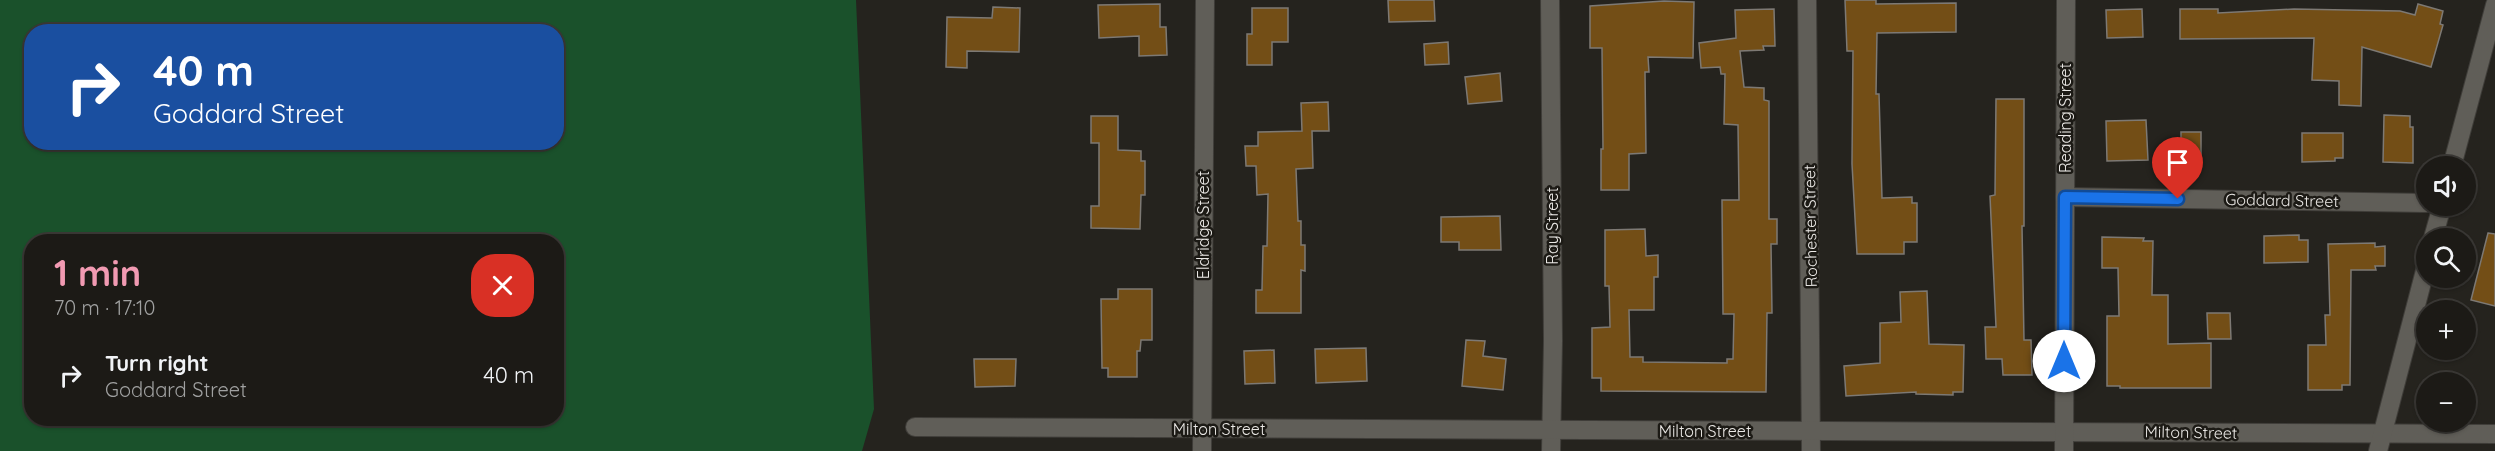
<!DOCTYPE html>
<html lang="en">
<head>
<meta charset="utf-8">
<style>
	:root { --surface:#1c1a16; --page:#25231f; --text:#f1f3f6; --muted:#a0a1a1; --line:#3a3835; --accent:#f19ab2 }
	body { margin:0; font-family:Quicksand,sans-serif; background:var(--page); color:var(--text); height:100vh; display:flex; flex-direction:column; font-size:22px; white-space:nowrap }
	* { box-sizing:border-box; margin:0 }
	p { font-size:20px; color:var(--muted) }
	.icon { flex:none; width:33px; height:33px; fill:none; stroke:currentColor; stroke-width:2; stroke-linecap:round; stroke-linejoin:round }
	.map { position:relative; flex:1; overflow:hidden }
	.side { position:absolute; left:24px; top:234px; width:540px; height:192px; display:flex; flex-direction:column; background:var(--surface); border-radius:24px; box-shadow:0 2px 4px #0004,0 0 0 2px var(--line) }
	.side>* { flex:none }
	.hud { position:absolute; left:24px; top:24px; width:540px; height:126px; border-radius:24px; box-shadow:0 2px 4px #0004,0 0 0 2px var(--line); background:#1a4fa0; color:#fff; overflow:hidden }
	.buttons { position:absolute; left:2416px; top:156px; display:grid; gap:12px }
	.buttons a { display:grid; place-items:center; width:60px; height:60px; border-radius:50%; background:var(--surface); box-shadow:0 2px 4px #0004,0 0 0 2px var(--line); font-size:30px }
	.pin { position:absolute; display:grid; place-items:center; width:51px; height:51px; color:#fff; margin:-62px -26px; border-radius:50% 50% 50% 0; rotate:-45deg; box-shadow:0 0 6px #0007 }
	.pin .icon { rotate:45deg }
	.me { position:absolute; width:66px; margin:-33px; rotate:0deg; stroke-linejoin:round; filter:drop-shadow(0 0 4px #0008) }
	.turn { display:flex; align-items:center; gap:21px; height:126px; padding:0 30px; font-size:27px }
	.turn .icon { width:78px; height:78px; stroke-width:2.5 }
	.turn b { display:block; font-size:42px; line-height:51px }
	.round { display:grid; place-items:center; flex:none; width:63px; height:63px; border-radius:24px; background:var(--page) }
	.overview { display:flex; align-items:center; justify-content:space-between; height:102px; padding:0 30px }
	h1 { font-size:36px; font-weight:700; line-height:45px; color:var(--accent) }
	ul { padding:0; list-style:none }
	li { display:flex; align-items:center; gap:18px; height:78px; padding:0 30px }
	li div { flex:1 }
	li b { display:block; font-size:22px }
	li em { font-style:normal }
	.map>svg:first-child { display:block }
	.green { fill:#1a512b; fill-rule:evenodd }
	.building { fill:#734e16; stroke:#7d7974; stroke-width:1.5 }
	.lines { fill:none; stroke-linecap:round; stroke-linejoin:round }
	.minor-casing { stroke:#3f3d39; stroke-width:20 }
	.minor { stroke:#605e58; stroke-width:18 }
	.route-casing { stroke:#114b97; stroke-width:15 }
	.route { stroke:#1a73e8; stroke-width:10 }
	.labels { text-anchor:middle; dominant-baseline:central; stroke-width:5; stroke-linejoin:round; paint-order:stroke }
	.street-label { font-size:16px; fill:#ebe9e6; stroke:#1c1a15 }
</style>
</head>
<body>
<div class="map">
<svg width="2495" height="451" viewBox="0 0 2495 451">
	<rect width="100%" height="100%" fill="#25231e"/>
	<path class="green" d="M0,0H856L874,409L862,451H0ZM32,32H556V142H32ZM32,242H556V418H32Z"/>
	<g class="building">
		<polygon points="1388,0 1434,0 1435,21 1389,22"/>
		<polygon points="1845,0 1876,0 1876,4 1956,3 1956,32 1877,33 1876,94 1879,94 1882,198 1912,197 1912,203 1917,203 1917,242 1904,242 1904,254 1857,254 1852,164 1853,51 1847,51"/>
		<polygon points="1664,1 1694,2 1693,58 1648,57 1649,72 1645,72 1646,153 1629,154 1629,190 1601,190 1601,149 1603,149 1602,48 1590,48 1590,6"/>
		<polygon points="1160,4 1160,27 1166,27 1167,55 1139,56 1139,36 1099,38 1098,5"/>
		<polygon points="2418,4 2443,11 2440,24 2443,25 2431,67 2362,47 2361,106 2339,105 2339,81 2312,80 2314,38 2180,39 2180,9 2218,9 2218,13 2294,9 2400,11 2415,15"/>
		<polygon points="993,7 1020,8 1019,52 967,51 967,68 946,67 947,17 992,18"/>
		<polygon points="1252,8 1288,8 1288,42 1272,42 1272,65 1247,65 1247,34 1252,34"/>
		<polygon points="1774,9 1775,46 1763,46 1764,50 1740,51 1744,87 1764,88 1764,100 1769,101 1769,219 1777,219 1777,244 1771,244 1772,313 1767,313 1766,392 1601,391 1601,378 1592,378 1592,328 1610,327 1609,286 1605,286 1605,230 1645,229 1646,256 1658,255 1658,277 1654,277 1654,310 1629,310 1630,357 1643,357 1643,362 1727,363 1727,359 1733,359 1734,314 1723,314 1722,200 1739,200 1738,125 1724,124 1725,74 1721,74 1720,67 1701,68 1699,43 1736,38 1735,10"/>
		<polygon points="2142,9 2143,37 2107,38 2106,10"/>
		<polygon points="1448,42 1449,64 1425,65 1424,44"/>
		<polygon points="1500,73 1502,101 1468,104 1465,77"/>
		<polygon points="1996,99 2024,99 2024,226 2022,226 2024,340 2031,340 2032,375 2003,375 2002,359 1986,359 1985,327 1996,327 1990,196 1995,195"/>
		<polygon points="1328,102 1329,131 1312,131 1313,168 1296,169 1298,221 1301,221 1301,245 1305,245 1305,271 1301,270 1301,313 1256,313 1256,290 1262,290 1263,246 1267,246 1268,194 1257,195 1256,166 1246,166 1245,146 1258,146 1258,132 1302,131 1301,103"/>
		<polygon points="2384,115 2410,116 2410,127 2413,127 2413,163 2383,162"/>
		<polygon points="1091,116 1118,116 1118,150 1141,151 1141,161 1145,161 1145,195 1141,195 1140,229 1091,228 1091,206 1099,206 1099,143 1091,143"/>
		<polygon points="2146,120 2148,160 2107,161 2106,121"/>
		<rect x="2181" y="132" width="20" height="29"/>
		<polygon points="2302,133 2343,133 2343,158 2335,158 2335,161 2302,162"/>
		<polygon points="1500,216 1501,250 1459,250 1459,242 1441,242 1441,217"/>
		<polygon points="2488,233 2495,234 2495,306 2471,300"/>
		<polygon points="2299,235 2299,240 2308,240 2308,262 2264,263 2264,236"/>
		<polygon points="2102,237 2144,238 2143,241 2153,241 2152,295 2168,295 2168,344 2211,343 2211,388 2120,388 2120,386 2107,386 2107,316 2119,316 2118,268 2102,268"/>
		<polygon points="2375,243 2375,247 2385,246 2385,266 2375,266 2376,270 2351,270 2350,385 2342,385 2342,390 2308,390 2308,345 2326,345 2325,315 2330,315 2328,244"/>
		<polygon points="1118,289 1152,289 1152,340 1141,340 1140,351 1137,351 1137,377 1108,377 1108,368 1102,368 1101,299 1118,299"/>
		<polygon points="1927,291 1929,344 1964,345 1963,392 1953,392 1953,395 1916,394 1916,392 1846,396 1844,366 1880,363 1880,323 1901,322 1900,292"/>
		<polygon points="2207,313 2230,313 2231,339 2208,339"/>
		<polygon points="1466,340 1485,341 1483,356 1506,359 1503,390 1462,386"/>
		<polygon points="1366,348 1367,381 1316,383 1315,349"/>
		<polygon points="1274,350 1275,383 1245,384 1244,351"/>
		<polygon points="974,359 1016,359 1015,386 975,387"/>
	</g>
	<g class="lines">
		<g class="minor-casing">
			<g id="minor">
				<polyline points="1550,0 1553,341 1551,451"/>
				<polyline points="1807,0 1811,451"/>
				<polyline points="2452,166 2495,5"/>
				<polyline points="2065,197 2427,203"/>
				<polyline points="2433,238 2442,206"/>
				<polyline points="915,427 2495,434"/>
				<polyline points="1202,451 1205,0"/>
				<polyline points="2064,451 2066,0"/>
				<polyline points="2378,451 2427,263"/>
			</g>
		</g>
		<use href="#minor" class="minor"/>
	</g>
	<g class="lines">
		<g class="route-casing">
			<polyline id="route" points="2064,361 2065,197 2178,199"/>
		</g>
		<use href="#route" class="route"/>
	</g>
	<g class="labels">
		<g class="street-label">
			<text transform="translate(2065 118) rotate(-90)">Reading Street</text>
			<text transform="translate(2282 200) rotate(1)">Goddard Street</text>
			<text transform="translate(1203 225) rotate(-90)">Eldridge Street</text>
			<text transform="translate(1552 226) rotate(-90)">Ray Street</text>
			<text transform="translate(1810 226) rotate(-91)">Rochester Street</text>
			<text x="1219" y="429">Milton Street</text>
			<text x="1705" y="431">Milton Street</text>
			<text transform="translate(2191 432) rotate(1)">Milton Street</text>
		</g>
	</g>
</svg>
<div class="buttons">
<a><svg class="icon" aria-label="sound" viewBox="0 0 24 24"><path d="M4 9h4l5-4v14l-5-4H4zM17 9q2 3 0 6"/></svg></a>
<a><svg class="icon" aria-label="search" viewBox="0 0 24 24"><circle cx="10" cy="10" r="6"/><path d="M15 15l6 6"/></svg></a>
<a>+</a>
<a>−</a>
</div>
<div class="pin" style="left:2178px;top:199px;background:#d93025"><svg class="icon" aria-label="arrive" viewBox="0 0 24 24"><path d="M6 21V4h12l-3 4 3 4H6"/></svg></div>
<svg class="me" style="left:2064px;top:361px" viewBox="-20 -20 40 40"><circle r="19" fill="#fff"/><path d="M0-13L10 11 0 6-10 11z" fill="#1a73e8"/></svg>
<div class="hud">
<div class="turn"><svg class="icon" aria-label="right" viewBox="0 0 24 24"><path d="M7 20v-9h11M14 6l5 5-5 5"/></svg><div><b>40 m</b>Goddard Street</div></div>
</div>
<section class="side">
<div class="overview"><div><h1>1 min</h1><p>70 m · 17:10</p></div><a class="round" style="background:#d93025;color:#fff"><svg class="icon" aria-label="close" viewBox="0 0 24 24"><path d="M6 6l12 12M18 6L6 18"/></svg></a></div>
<ul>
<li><svg class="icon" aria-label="right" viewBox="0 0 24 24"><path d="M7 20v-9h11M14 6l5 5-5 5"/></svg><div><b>Turn right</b><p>Goddard Street</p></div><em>40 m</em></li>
</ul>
</section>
</div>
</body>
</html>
